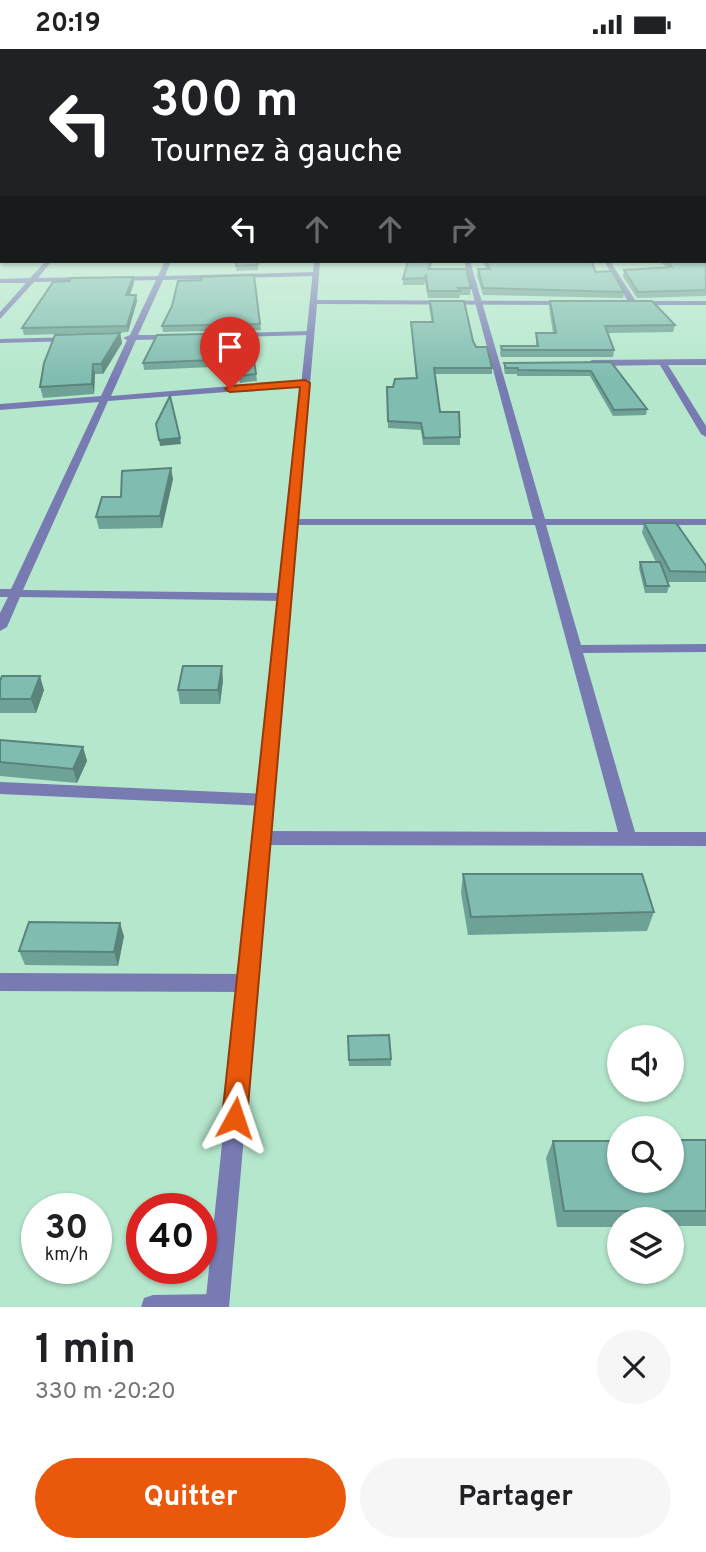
<!DOCTYPE html>
<html lang="fr">
<head>
<meta charset="utf-8">
<style>
	:root { --surface:#fff; --page:#f6f6f6; --text:#202124; --muted:#757577; --accent:#ea580c }
	body { margin:0; font-family:Overpass,sans-serif; background:var(--page); color:var(--text); height:100vh; display:flex; flex-direction:column; font-size:26px; white-space:nowrap }
	* { box-sizing:border-box; margin:0 }
	p { font-size:23px; color:var(--muted) }
	.icon { flex:none; width:38px; height:38px; fill:none; stroke:currentColor; stroke-width:2; stroke-linecap:round; stroke-linejoin:round }
	.map { position:relative; height:1258px; overflow:hidden }
	.details { display:flex; flex-direction:column; background:var(--surface); flex:1 }
	.details>* { flex:none }
	.banner { position:absolute; left:0px; top:0px; width:707px; height:214px; box-shadow:0 2px 5px #0004; background:#202124; color:#fff; overflow:hidden }
	.buttons { position:absolute; left:607px; top:976px; display:grid; gap:14px }
	.buttons a { display:grid; place-items:center; width:77px; height:77px; border-radius:50%; background:var(--surface); box-shadow:0 2px 5px #0004; font-size:35px }
	.speed { position:absolute; left:21px; top:1144px; display:flex; gap:14px; font-size:35px; font-weight:700; text-align:center }
	.speed>* { display:grid; place-content:center; width:91px; height:91px; border-radius:50%; background:var(--surface); box-shadow:0 2px 5px #0004; line-height:1 }
	.speed small { font-size:18px; font-weight:400 }
	.speed .limit { border:10px solid #d22; background:#fff; color:#111 }
	.pin { position:absolute; display:grid; place-items:center; width:60px; height:60px; color:#fff; margin:-72px -30px; border-radius:50% 50% 50% 0; rotate:-45deg; box-shadow:0 0 7px #0007 }
	.pin .icon { rotate:45deg }
	.me { position:absolute; width:77px; margin:-38px; rotate:5deg; stroke-linejoin:round; filter:drop-shadow(0 0 5px #0008) }
	.turn { display:flex; align-items:center; gap:24px; height:147px; padding:0 35px; font-size:32px }
	.turn .icon { width:91px; height:91px; stroke-width:2.5 }
	.turn b { display:block; font-size:49px; line-height:60px }
	.lanes { display:flex; align-items:center; height:66px; padding:0 35px; background:#0003; justify-content:center; gap:35px; direction:ltr }
	.lanes .off { opacity:.35 }
	.round { display:grid; place-items:center; flex:none; width:74px; height:74px; border-radius:37px; background:var(--page) }
	.overview { display:flex; align-items:center; justify-content:space-between; height:119px; padding:0 35px }
	h1 { font-size:42px; font-weight:700; line-height:52px }
	.action { display:flex; gap:14px; margin-top:auto; padding:14px 35px }
	.action a { flex:1; height:80px; border-radius:42px; background:var(--accent); color:#fff; font-size:28px; font-weight:700; line-height:80px; text-align:center }
	.action a+a { background:var(--page); color:var(--text) }
	.status { display:flex; justify-content:space-between; align-items:center; height:49px; padding:0 35px; background:var(--surface); direction:ltr }
	.status svg { height:19px; fill:currentColor }
	.map>svg:first-child { display:block }
	.lines { fill:none; stroke-linecap:round; stroke-linejoin:round }
	.minor { fill:#787bb2; fill-rule:evenodd }
	.tertiary { fill:#787bb2; fill-rule:evenodd }
	.wall { fill:#6ea297 }
	.shaded-wall { fill:#5a847b }
	.building { fill:#80bcb0; stroke:#5a847b; stroke-width:2 }
	.route { fill:#ea580c; stroke:#983908; stroke-width:2 }
</style>
</head>
<body>
<div class="status"><b>20:19</b><svg viewBox="0 0 49 12"><path d="M0 12V9h3v3zM5 12V6h3v6zM10 12V3h3v9zM15 12V0h3v12zM26 1h20v11H26zM47 4h2v5h-2z"/></svg></div>
<div class="map">
<svg width="706" height="1258" viewBox="0 0 706 1258">
	<rect width="100%" height="100%" fill="#b5e7cc"/>
	<g class="lines">
		<g class="minor">
			<rect x="0" y="174" width="2" height="4"/>
			<rect x="0" y="194" width="2" height="4"/>
			<polygon points="46,212 52,212 38,229 87,228 91,230 87,232 34,233 0,270 0,263 26,234 0,234 0,230 30,229"/>
			<polygon points="165,212 171,212 165,227 316,223 320,225 316,227 163,231 138,286 174,286 178,288 174,290 136,291 111,347 305,331 309,334 305,337 108,352 23,541 285,544 291,548 285,552 20,548 7,578 0,582 0,564 8,548 0,548 0,540 11,540 99,353 0,361 0,355 101,347 127,291 123,289 130,286 156,231 114,232 110,230 114,228 158,227"/>
			<polygon points="464,212 470,212 545,470 706,470 706,476 546,476 581,596 706,595 706,603 583,604 635,783 706,783 706,797 262,796 256,794 254,789 256,784 262,782 618,783 535,476 292,476 286,473 292,470 533,470"/>
			<polygon points="604,212 610,212 637,254 636,256 630,256"/>
			<polygon points="313,282 313,286 310,286 232,288 228,286 232,284"/>
			<polygon points="75,288 76,290 72,292 0,294 0,290"/>
			<polygon points="706,310 706,316 668,316 706,377 706,388 701,385 660,316 592,317 588,314 592,311"/>
			<polygon points="0,733 265,745 271,747 273,751 271,755 265,757 0,745"/>
			<polygon points="0,924 247,925 254,928 257,934 254,940 247,943 0,942"/>
			<polygon points="217,1245 226,1248 229,1258 141,1258 144,1249 153,1246"/>
		</g>
		<g class="tertiary">
			<polygon points="314,212 320,212 317,251 568,252 572,254 568,256 317,255 229,1258 205,1258"/>
			<rect x="634" y="252" width="72" height="4"/>
		</g>
	</g>
	<g class="wall">
		<polygon points="706,165 706,247 637,249 623,228 624,221 666,218 660,212 705,212"/>
		<polygon points="237,212 259,212 258,221 236,222"/>
		<polygon points="350,212 433,212 430,220 471,239 470,246 460,246 459,249 428,249 425,233 424,236 403,236 403,230 408,214"/>
		<polygon points="483,212 591,212 596,223 624,243 623,249 483,246 477,227 478,220 486,220"/>
		<polygon points="254,226 261,281 163,283 162,277 201,231"/>
		<polygon points="134,234 130,246 136,246 137,252 128,283 24,286 22,279"/>
		<polygon points="430,252 473,292 476,298 492,319 492,325 435,325 440,363 460,388 460,396 423,396 421,381 388,379 387,338 393,338 416,329 411,273 432,273 429,258"/>
		<polygon points="550,252 675,276 673,283 607,284 614,301 613,308 501,308 500,304 501,297 536,297 536,284 553,284 549,258"/>
		<polygon points="120,284 122,294 103,325 95,325 94,345 43,349 40,338"/>
		<polygon points="250,284 257,332 240,334 235,317 144,321 143,314"/>
		<polygon points="611,313 647,360 646,366 613,367 590,327 517,327 517,325 505,325 504,320 504,314"/>
		<polygon points="173,430 162,479 99,480 96,468 121,448"/>
		<polygon points="644,474 706,517 706,533 668,533 669,537 667,544 645,544 639,519 640,513 656,513 642,484"/>
		<polygon points="223,631 220,655 180,655 178,641"/>
		<polygon points="0,632 44,641 36,664 0,664"/>
		<polygon points="0,691 83,698 87,712 77,734 0,727"/>
		<polygon points="463,825 654,863 647,882 468,886 461,844"/>
		<polygon points="124,887 118,917 25,916 19,902"/>
		<polygon points="348,987 391,1010 391,1017 349,1017"/>
		<polygon points="706,1091 706,1177 672,1177 672,1171 620,1171 620,1178 557,1178 546,1109 553,1092"/>
	</g>
	<g class="shaded-wall">
		<polygon points="133,228 134,234 127,252 126,246"/>
		<polygon points="136,246 137,252 128,283 127,277"/>
		<polygon points="120,284 122,294 103,325 101,315"/>
		<polygon points="93,315 95,325 94,345 92,335"/>
		<polygon points="180,389 181,395 160,397 159,391"/>
		<polygon points="171,419 173,430 162,479 160,467"/>
		<polygon points="222,617 223,631 220,655 218,641"/>
		<polygon points="40,627 44,641 36,664 31,650"/>
		<polygon points="83,698 87,712 77,734 73,720"/>
		<polygon points="120,874 124,887 118,917 114,903"/>
	</g>
	<g class="building">
		<polygon points="705,165 706,241 638,243 624,221 672,218 667,212 705,212"/>
		<polygon points="237,212 258,212 257,216 236,217"/>
		<polygon points="408,212 431,212 428,220 466,220 471,239 458,239 460,242 428,242 426,227 425,229 403,230"/>
		<polygon points="486,212 591,212 596,223 612,222 624,243 483,239 478,220 490,220"/>
		<polygon points="254,226 260,275 162,277 172,257 178,232 201,231 201,228"/>
		<polygon points="133,228 126,246 136,246 127,277 22,279 53,233 70,232 70,229"/>
		<polygon points="430,252 464,252 473,292 476,298 487,298 492,319 434,319 440,363 459,363 460,388 424,389 421,374 388,372 387,338 393,338 395,330 417,329 411,273 433,273"/>
		<polygon points="550,252 652,252 675,276 605,277 614,301 502,301 501,297 538,297 536,284 556,284"/>
		<polygon points="120,284 101,315 93,315 92,335 40,338 44,314 55,286"/>
		<polygon points="250,284 256,325 239,327 234,310 143,314 157,286"/>
		<polygon points="611,313 647,360 614,361 591,322 518,321 518,319 506,319 504,314"/>
		<polygon points="170,347 180,389 159,391 156,375"/>
		<polygon points="171,419 160,467 96,468 102,448 121,448 122,422"/>
		<polygon points="644,474 676,474 706,517 706,523 670,522"/>
		<polygon points="640,513 660,513 669,537 646,537"/>
		<polygon points="183,617 222,617 218,641 178,641"/>
		<polygon points="2,627 40,627 31,650 0,650 0,632"/>
		<polygon points="0,691 83,698 73,720 0,713"/>
		<polygon points="463,825 642,825 654,863 471,868"/>
		<polygon points="29,873 120,874 114,903 19,902"/>
		<polygon points="389,986 391,1010 349,1011 348,987"/>
		<polygon points="672,1091 706,1091 706,1162 564,1162 553,1092 620,1092 620,1132 672,1132"/>
	</g>
	<linearGradient id="sky" x2="0" y2="1"><stop stop-color="#63bae9"/><stop offset="0.47" stop-color="#def4e8"/><stop offset="1" stop-color="#def4e8" stop-opacity="0"/></linearGradient>
	<rect width="706" height="331" fill="url(#sky)"/>
	<polygon class="route" points="305,331 310,334 247,1069 243,1077 235,1081 226,1077 222,1069 300,338 230,343 225,340 230,337"/>
</svg>
<div class="buttons">
<a><svg class="icon" aria-label="sound" viewBox="0 0 24 24"><path d="M4 9h4l5-4v14l-5-4H4zM17 9q2 3 0 6"/></svg></a>
<a><svg class="icon" aria-label="search" viewBox="0 0 24 24"><circle cx="10" cy="10" r="6"/><path d="M15 15l6 6"/></svg></a>
<a><svg class="icon" aria-label="layers" viewBox="0 0 24 24"><path d="M12 4l9 5-9 5-9-5zM3 14l9 5 9-5"/></svg></a>
</div>
<div class="speed"><div>30<small>km/h</small></div><div class="limit">40</div></div>
<div class="pin" style="left:230px;top:340px;background:#d93025"><svg class="icon" aria-label="arrive" viewBox="0 0 24 24"><path d="M6 21V4h12l-3 4 3 4H6"/></svg></div>
<svg class="me" style="left:235px;top:1069px" viewBox="-20 -20 40 40"><path d="M0-17L14 15 0 8-14 15z" fill="#ea580c" stroke="#fff" stroke-width="4"/></svg>
<div class="banner">
<div class="turn"><svg class="icon" aria-label="left" viewBox="0 0 24 24"><path d="M17 20v-9H6M10 6l-5 5 5 5"/></svg><div><b>300 m</b>Tournez à gauche</div></div>
<div class="lanes"><svg class="icon" aria-label="left" viewBox="0 0 24 24"><path d="M17 20v-9H6M10 6l-5 5 5 5"/></svg><svg class="icon off" aria-label="ahead" viewBox="0 0 24 24"><path d="M12 20V5M6 11l6-6 6 6"/></svg><svg class="icon off" aria-label="ahead" viewBox="0 0 24 24"><path d="M12 20V5M6 11l6-6 6 6"/></svg><svg class="icon off" aria-label="right" viewBox="0 0 24 24"><path d="M7 20v-9h11M14 6l5 5-5 5"/></svg></div>
</div>
</div>
<section class="details">
<div class="overview"><div><h1>1 min</h1><p>330 m · 20:20</p></div><a class="round"><svg class="icon" aria-label="close" viewBox="0 0 24 24"><path d="M6 6l12 12M18 6L6 18"/></svg></a></div>
<div class="action"><a>Quitter</a><a>Partager</a></div>
</section>
</body>
</html>
